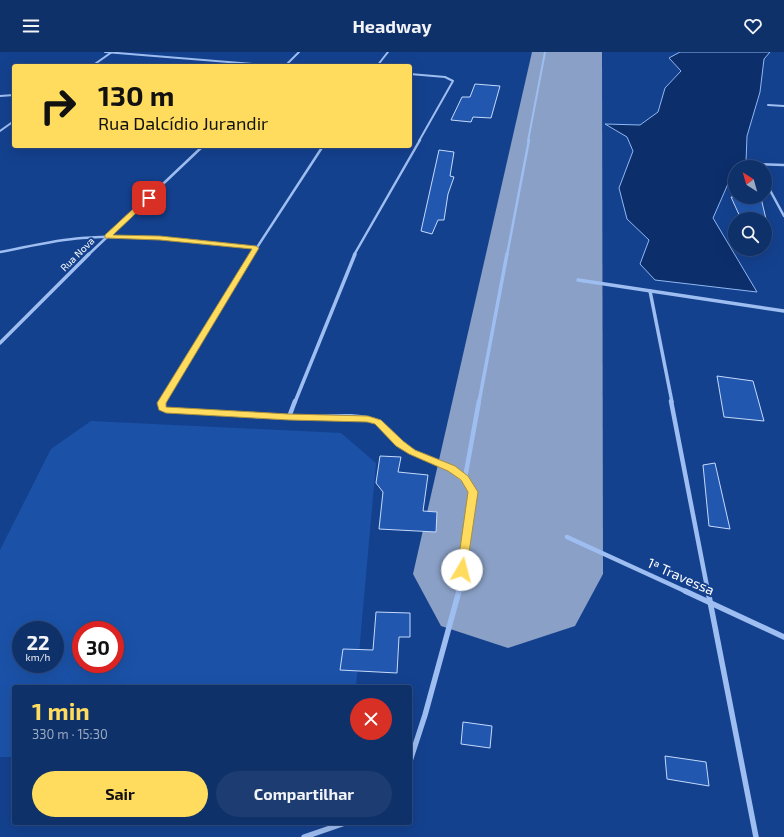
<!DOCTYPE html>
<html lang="pt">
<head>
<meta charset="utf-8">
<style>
	:root { --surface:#0f316a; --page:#1d3d72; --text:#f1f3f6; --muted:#9ba9c1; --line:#2f4c7e; --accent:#ffdb5e }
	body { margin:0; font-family:"Exo 2",sans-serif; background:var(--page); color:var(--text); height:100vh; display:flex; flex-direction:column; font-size:15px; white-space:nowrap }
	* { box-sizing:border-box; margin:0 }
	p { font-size:13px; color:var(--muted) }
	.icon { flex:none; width:22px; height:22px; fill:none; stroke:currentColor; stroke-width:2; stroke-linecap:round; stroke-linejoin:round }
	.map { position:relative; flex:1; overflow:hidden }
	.drawer { position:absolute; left:12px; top:633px; width:400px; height:140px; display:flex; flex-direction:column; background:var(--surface); border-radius:4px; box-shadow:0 4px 16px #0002,0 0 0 1px var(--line) }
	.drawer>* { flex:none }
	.banner { position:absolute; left:12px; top:12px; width:400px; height:84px; border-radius:4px; box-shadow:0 4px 16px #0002,0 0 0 1px var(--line); background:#ffdb5e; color:#111; overflow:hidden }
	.needle { width:26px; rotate:323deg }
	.controls { position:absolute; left:728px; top:108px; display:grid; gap:8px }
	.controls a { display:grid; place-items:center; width:44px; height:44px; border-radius:50%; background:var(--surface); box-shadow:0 4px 16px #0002,0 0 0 1px var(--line); font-size:20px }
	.speed { position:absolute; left:12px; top:569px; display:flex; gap:8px; font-size:20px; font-weight:700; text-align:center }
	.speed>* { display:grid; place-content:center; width:52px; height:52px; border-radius:50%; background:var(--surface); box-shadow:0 4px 16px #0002,0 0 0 1px var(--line); line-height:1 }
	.speed small { font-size:10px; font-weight:400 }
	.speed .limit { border:6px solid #d22; background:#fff; color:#111 }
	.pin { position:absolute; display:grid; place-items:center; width:34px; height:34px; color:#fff; margin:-17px; border-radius:8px; box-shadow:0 2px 6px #0006 }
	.me { position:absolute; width:44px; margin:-22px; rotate:8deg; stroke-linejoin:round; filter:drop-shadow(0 0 3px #0008) }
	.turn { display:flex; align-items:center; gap:14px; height:84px; padding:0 20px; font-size:18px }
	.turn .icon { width:52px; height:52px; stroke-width:2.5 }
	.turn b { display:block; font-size:28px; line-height:34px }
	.round { display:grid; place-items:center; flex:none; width:42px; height:42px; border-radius:21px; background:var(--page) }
	.headline { display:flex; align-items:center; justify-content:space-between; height:68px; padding:0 20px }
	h1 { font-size:24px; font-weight:700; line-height:30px; color:var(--accent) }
	.action { display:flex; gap:8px; margin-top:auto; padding:8px 20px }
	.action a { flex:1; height:46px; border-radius:24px; background:var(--accent); color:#111; font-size:16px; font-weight:700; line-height:46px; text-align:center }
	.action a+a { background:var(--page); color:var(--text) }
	header { display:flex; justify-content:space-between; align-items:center; height:52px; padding:0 20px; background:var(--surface); font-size:18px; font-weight:700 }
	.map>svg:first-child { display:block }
	.green { fill:#1b52a8; fill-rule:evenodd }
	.water { fill:#0c2e6b; stroke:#90b8f4 }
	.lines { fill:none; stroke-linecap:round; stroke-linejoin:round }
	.runway { fill:#8aa0c6; fill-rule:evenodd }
	.building { fill:#2157ae; stroke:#c5dafc }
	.minor-far4 { stroke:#9ebef1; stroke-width:2 }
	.minor-far3 { stroke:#9ebef1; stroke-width:2.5 }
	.minor-far2 { stroke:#9ebef1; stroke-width:3.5 }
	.minor-far1 { stroke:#9ebef1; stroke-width:4.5 }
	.minor { stroke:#9ebef1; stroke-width:5.5 }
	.route { fill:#ffdb5e; stroke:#a68e3d }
	.labels { text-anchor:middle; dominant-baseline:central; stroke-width:4; stroke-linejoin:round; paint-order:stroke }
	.far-street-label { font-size:10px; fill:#fff; stroke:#14418e }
	.near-street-label { font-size:14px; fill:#fff; stroke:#14418e }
</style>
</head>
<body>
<header><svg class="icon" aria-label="menu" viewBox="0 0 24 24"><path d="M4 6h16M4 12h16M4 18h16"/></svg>Headway<svg class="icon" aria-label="heart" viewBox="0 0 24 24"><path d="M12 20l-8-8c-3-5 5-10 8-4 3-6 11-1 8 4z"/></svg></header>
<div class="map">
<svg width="784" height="785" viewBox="0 0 784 785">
	<rect width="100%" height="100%" fill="#14418e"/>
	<path class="green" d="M91,369L341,381L376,411L356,635H14V705H0V498L51,397ZM21,578H55V612H21ZM81,578H115V612H81Z"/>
	<polygon class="water" points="680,0 770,0 764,7 760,40 747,84 746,110 741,115 735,115 735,121 731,125 713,166 757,240 655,228 640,212 649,188 627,167 619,136 633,99 627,85 605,72 640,73 658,60 665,36 681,19 669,6"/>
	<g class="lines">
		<polygon class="runway" points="532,0 602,0 603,522 575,574 508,596 441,574 413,522"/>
	</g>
	<g class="building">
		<polygon points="475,32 500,34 491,66 473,65 471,70 451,68 462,45 470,45"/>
		<polygon points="439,98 454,100 450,124 454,125 448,142 444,168 438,168 432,182 421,179"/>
		<polygon points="731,145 761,146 766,167 741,167"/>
		<polygon points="717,324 753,329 764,369 724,365"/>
		<polygon points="380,404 401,405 398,420 428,423 423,459 437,460 436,480 379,477 383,440 376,431"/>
		<polygon points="715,411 730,477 709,474 703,413"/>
		<polygon points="376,560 410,561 410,585 399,585 397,621 340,618 343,597 373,598"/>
		<polygon points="463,670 492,674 490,696 461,692"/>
		<polygon points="665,704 706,710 709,734 667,727"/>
	</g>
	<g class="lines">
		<g class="minor-far4">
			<polyline points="105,0 276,14"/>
			<polyline points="92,14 112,0"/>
			<polyline points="285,14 299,0"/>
			<polyline points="377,14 388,0"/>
			<polyline points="410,22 445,25 453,29 419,89"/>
			<polyline points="0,44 14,43"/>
			<polyline points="768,53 784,54"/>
			<polyline points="0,79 14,69"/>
			<polyline points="528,89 545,0"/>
		</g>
		<g class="minor-far3">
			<polyline points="756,112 784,113"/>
			<polyline points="765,129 784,164"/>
			<path d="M0,200C27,195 54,188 82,186C140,181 198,189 256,196"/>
			<polyline points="88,203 203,94"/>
			<polyline points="252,203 323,94"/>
			<polyline points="354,203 420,88"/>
			<polyline points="507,203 529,88"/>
		</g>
		<g class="minor-far2">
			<polyline points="578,228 784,259"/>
			<polyline points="650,239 672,350"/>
			<polyline points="0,291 89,202"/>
			<polyline points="163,350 252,202"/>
			<polyline points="295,350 355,202"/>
			<polyline points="479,350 507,202"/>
		</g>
		<g class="minor-far1">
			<path d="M164,349L161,354L166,358C211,361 257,365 302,366C323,366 358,360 377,370C392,377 399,394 414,401C439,413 456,415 473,440L459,540"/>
			<polyline points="671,349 708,540"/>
			<polyline points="289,365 295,349"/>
			<polyline points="465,426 479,349"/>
			<polyline points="567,485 687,540"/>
		</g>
		<g class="minor">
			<polyline points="685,539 784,585"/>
			<polyline points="708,539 756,785"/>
			<polyline points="410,709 425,663 459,539"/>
			<polyline points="304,785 345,771"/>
		</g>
	</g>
	<polygon class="route" points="147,144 152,146 113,183 160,184 256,194 259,196 166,351 166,355 289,362 368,364 381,368 403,389 415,398 455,414 468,424 478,440 466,521 462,522 457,518 468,440 461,428 448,419 409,402 396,394 375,372 367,370 289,368 166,361 159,358 157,351 252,197 160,188 105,186 105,183"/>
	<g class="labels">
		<g class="far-street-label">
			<text transform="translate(77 202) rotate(-45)">Rua Nova</text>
		</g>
		<g class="near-street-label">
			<text transform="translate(681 524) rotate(24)">1ª Travessa</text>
		</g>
	</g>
</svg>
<div class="controls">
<a><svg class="needle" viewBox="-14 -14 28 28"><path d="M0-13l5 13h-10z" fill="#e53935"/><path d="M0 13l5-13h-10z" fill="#9ba9c1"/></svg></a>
<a><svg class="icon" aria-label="search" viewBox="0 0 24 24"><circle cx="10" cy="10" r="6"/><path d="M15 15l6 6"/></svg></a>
</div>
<div class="speed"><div>22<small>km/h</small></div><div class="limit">30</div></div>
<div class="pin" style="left:149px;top:146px;background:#d93025"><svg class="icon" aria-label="arrive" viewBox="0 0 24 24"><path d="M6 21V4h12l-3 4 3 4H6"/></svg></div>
<svg class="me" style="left:462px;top:518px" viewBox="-20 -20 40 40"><circle r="19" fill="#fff"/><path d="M0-13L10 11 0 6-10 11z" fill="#ffdb5e"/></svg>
<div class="banner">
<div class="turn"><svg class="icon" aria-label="right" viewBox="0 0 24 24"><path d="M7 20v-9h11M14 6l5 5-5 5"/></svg><div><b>130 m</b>Rua Dalcídio Jurandir</div></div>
</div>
<section class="drawer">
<div class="headline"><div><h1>1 min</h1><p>330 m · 15:30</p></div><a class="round" style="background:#d93025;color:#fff"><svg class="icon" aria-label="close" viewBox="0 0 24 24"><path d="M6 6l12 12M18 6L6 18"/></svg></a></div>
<div class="action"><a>Sair</a><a>Compartilhar</a></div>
</section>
</div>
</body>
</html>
